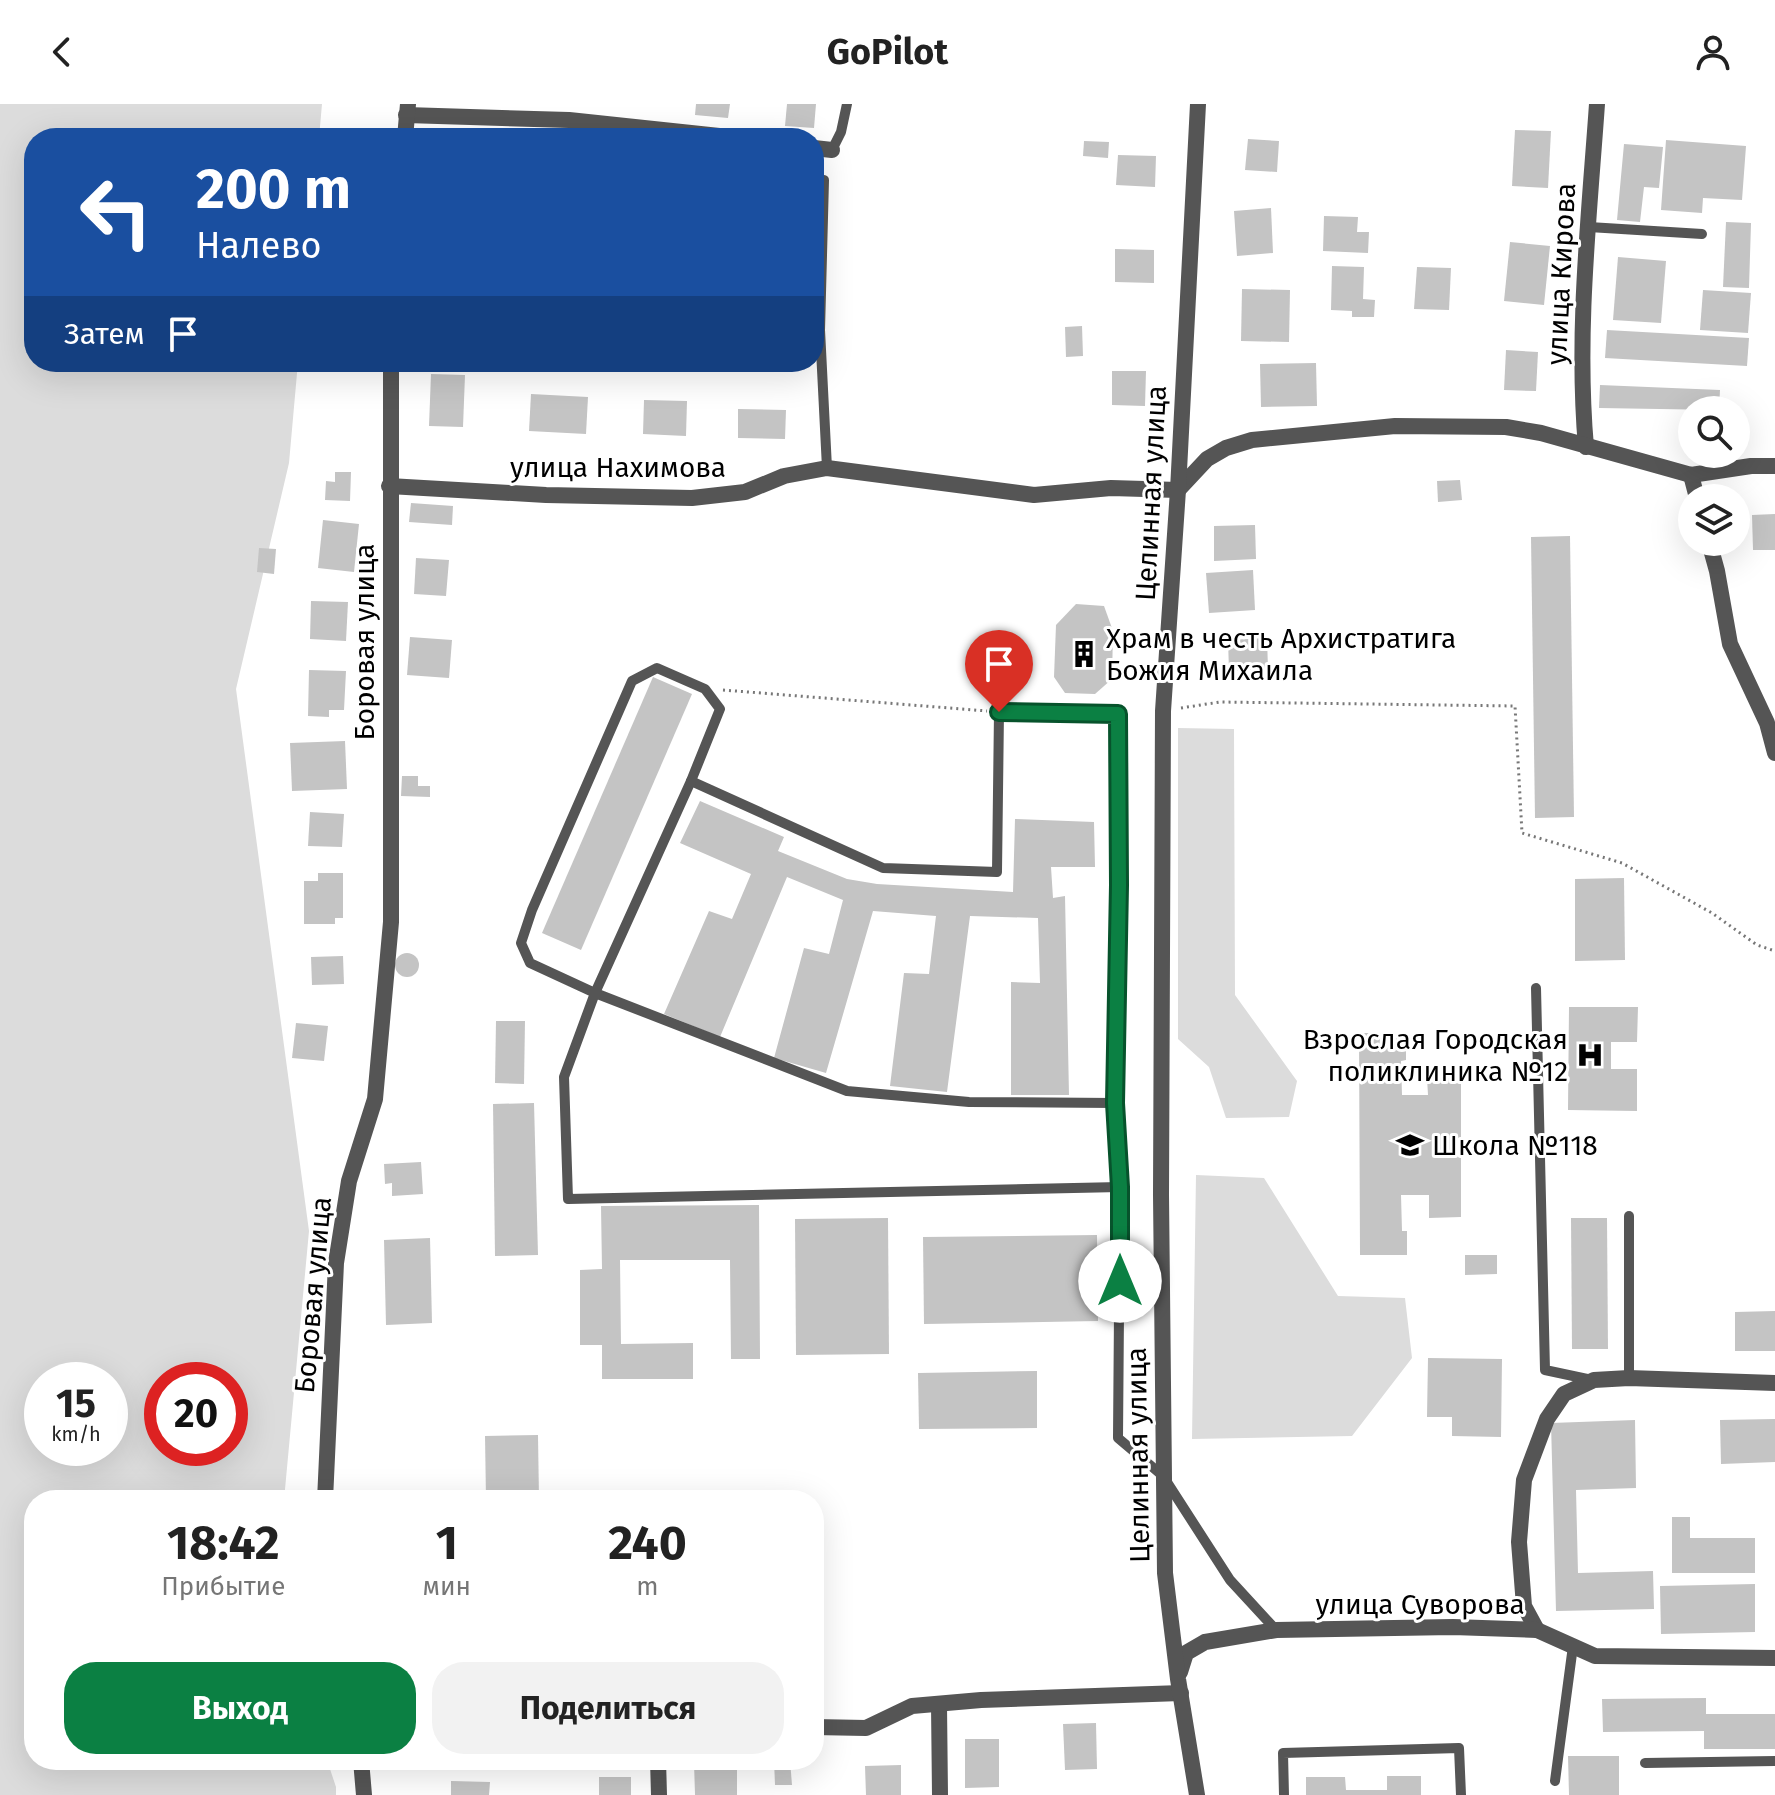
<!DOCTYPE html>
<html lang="ru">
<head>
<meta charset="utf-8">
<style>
	:root { --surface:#fff; --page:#f2f2f2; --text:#222; --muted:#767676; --accent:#0b8043 }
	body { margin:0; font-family:"Fira Sans",sans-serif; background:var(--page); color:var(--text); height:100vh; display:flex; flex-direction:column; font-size:30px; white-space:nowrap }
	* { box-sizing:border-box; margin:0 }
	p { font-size:26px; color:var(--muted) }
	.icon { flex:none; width:44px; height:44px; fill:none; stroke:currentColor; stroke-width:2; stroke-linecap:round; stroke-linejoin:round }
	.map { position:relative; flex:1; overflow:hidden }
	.drawer { position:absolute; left:24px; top:1386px; width:800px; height:280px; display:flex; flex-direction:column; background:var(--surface); border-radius:32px; box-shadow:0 8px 32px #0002 }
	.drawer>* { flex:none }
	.top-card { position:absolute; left:24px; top:24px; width:800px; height:244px; border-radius:32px; box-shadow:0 8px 32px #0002; background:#1a4fa0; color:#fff; overflow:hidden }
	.fabs { position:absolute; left:1678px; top:292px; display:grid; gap:16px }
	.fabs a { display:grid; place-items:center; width:72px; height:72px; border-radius:50%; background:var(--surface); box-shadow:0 8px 32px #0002; font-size:40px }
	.speed { position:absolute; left:24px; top:1258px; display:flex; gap:16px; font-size:40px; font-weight:700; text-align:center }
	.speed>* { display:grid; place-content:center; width:104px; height:104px; border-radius:50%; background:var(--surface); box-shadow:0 8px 32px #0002; line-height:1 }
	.speed small { font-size:20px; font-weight:400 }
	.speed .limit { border:12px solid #d22; background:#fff; color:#111 }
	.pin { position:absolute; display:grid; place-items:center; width:68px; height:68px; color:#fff; margin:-82px -34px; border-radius:50% 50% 50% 0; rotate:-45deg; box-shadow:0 0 8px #0007 }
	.pin .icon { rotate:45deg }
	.me { position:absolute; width:88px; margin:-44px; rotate:0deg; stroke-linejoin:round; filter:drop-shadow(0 0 6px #0008) }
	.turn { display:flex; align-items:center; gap:28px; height:168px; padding:0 40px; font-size:36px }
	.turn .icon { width:104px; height:104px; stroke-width:2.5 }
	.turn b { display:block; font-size:56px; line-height:68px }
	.then { display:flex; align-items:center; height:76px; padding:0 40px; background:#0003; gap:16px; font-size:30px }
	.eta { display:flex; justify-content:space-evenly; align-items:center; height:136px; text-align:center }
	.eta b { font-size:48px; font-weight:700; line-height:56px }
	.button { display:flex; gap:16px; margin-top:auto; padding:16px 40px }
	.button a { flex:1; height:92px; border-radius:32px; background:var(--accent); color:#fff; font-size:32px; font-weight:700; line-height:92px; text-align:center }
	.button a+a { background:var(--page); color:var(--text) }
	header { display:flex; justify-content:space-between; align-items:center; height:104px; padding:0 40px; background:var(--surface); font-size:36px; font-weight:700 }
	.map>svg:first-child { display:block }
	.green { fill:#dcdcdc; fill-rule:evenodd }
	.building { fill:#c4c4c4 }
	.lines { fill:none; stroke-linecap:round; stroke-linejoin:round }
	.path { stroke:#777; stroke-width:3; stroke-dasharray:2 4; stroke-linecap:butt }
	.service { stroke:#555; stroke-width:10 }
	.minor { stroke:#555; stroke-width:16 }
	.route-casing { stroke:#07532c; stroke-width:20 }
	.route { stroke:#0b8043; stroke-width:14 }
	.labels { text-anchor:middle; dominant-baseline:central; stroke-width:6; stroke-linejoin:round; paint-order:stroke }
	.street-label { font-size:28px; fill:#000; stroke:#fff }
	.poi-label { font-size:28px; fill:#000; stroke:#fff; text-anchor:start }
</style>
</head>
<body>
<header><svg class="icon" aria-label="back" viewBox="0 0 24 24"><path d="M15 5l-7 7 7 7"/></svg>GoPilot<svg class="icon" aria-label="person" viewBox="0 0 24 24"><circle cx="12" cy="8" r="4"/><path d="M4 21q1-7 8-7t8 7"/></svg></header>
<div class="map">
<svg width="1775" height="1691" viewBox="0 0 1775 1691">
	<rect width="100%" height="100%" fill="#fff"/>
	<g class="green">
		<path d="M0,0H322L319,34H34V258H298L289,359L236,585L309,1127L284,1396H34V1656H327L336,1683V1691H0ZM42,1276H110V1344H42ZM162,1276H230V1344H162Z"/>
		<polygon points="1178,624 1234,625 1235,891 1297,977 1289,1013 1226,1014 1209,963 1178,935"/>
		<polygon points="1196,1071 1264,1074 1338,1192 1405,1194 1412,1254 1352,1332 1192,1335"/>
	</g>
	<g class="building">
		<polygon points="696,0 730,0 728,14 695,11"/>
		<polygon points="787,0 816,0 814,24 785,22"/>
		<polygon points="1515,26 1551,27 1548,84 1512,82"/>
		<polygon points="1248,35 1279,37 1277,68 1245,66"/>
		<polygon points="1666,36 1746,42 1742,96 1703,94 1702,109 1661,106"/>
		<polygon points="1084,37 1109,38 1108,54 1083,52"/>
		<polygon points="1624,40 1663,43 1659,84 1644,83 1640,118 1617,116"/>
		<polygon points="1118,51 1156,52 1155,83 1116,81"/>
		<polygon points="1271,104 1273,149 1237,152 1234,107"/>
		<polygon points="1324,112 1358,113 1357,128 1369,128 1368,149 1323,147"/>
		<polygon points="1726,118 1751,119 1749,184 1723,183"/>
		<polygon points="1510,138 1550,142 1544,201 1504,197"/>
		<polygon points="1115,145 1154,146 1154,179 1115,178"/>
		<polygon points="1618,153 1666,157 1661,219 1613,216"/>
		<polygon points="1332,162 1364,163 1363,195 1375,196 1374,213 1352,213 1352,207 1331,206"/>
		<polygon points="1417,163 1451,164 1449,206 1414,205"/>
		<polygon points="1242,185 1290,186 1289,238 1241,237"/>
		<polygon points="1703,186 1751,189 1748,229 1700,226"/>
		<polygon points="1082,222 1083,252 1066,253 1065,223"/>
		<polygon points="1607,226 1749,234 1747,262 1605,254"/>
		<polygon points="1506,246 1538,248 1536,287 1504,286"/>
		<polygon points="1316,259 1317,302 1261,303 1260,260"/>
		<polygon points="1112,267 1146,267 1145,302 1112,301"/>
		<polygon points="431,270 465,271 463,323 429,322"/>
		<polygon points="1600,281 1720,286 1719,306 1599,304"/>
		<polygon points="531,290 588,293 586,330 529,327"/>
		<polygon points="644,296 687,297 686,332 643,330"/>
		<polygon points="738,305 786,306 785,335 738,334"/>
		<polygon points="335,368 351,368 350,397 325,396 326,377 335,378"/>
		<polygon points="1460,376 1462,396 1438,398 1437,377"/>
		<polygon points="411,399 453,402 452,421 409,418"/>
		<polygon points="1775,410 1775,446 1753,446 1752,411"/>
		<polygon points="323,416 359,420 354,468 318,464"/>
		<polygon points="1255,421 1256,455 1214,457 1214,422"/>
		<polygon points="1570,432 1574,713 1535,714 1531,433"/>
		<polygon points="259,444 276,445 274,470 257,468"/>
		<polygon points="416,454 449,456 446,492 414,490"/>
		<polygon points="1253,466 1255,506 1209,509 1206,469"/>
		<polygon points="311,497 348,498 346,537 310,535"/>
		<polygon points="1076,500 1104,502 1113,527 1112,575 1095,590 1065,589 1054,573 1056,521"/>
		<polygon points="410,533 452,536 449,574 407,571"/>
		<polygon points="1267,534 1268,565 1229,567 1228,536"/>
		<polygon points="309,566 346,567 344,606 329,606 329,613 308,612"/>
		<polygon points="653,573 692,590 581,846 542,829"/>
		<polygon points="345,637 347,685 292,687 290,639"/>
		<polygon points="402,672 418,672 418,682 430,682 430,693 401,692"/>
		<polygon points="700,697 784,733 778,747 847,775 877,780 1013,788 1015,715 1094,718 1095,763 1051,763 1053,794 1065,792 1069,991 1011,991 1011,878 1040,879 1038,814 970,812 947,988 890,982 904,869 929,870 936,812 873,807 826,969 774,954 804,844 829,850 843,796 787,773 720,933 664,910 709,807 732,815 751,770 680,739"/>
		<polygon points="310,708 344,710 342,743 308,742"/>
		<polygon points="318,769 343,769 343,814 335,814 335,820 304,820 304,777 318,777"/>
		<polygon points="1624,774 1625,856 1575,857 1575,775"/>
		<circle cx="407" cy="861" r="12"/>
		<polygon points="343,852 344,880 312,881 311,853"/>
		<polygon points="1569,903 1638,903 1637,938 1611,938 1611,965 1637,965 1637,1007 1568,1006"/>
		<polygon points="496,917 525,917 524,980 495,979"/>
		<polygon points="296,919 328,922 324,957 292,954"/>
		<polygon points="1359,929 1406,929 1406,956 1401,957 1402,991 1428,991 1427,974 1461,974 1461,1113 1429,1114 1429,1091 1401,1091 1402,1127 1407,1127 1407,1151 1360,1151"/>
		<polygon points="534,999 538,1151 495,1152 493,1000"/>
		<polygon points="421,1058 423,1090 392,1092 392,1079 385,1080 384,1060"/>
		<polygon points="759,1101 760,1255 731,1255 730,1156 620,1156 621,1240 693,1239 693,1275 602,1275 602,1241 580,1241 580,1166 602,1165 601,1102"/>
		<polygon points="888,1114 889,1250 796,1251 795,1115"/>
		<polygon points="1571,1114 1607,1114 1608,1245 1572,1245"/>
		<polygon points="1097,1131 1098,1217 924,1220 923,1133"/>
		<polygon points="430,1134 432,1219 386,1221 384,1136"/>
		<polygon points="1465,1151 1497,1151 1497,1170 1465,1171"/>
		<polygon points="1775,1207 1775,1247 1735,1247 1735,1208"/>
		<polygon points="1428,1254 1502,1255 1501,1333 1452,1332 1452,1313 1427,1313"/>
		<polygon points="1037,1267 1037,1324 919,1325 918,1269"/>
		<polygon points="1775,1315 1775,1358 1721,1360 1720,1316"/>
		<polygon points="1635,1316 1636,1384 1576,1386 1578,1469 1653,1467 1654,1505 1556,1507 1551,1319"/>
		<polygon points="538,1331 539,1396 486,1396 485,1332"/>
		<polygon points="1672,1413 1690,1413 1690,1434 1755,1434 1755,1469 1672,1469"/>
		<polygon points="1755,1480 1755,1528 1661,1530 1660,1482"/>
		<polygon points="1706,1594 1706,1610 1775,1610 1775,1645 1704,1645 1704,1627 1603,1628 1602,1595"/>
		<polygon points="1096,1619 1097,1665 1065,1666 1063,1620"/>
		<polygon points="965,1635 999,1635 999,1683 965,1684"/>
		<polygon points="1568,1652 1619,1652 1619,1691 1569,1691"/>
		<polygon points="774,1656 790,1656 792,1681 775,1681"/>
		<polygon points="737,1658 737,1691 695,1691 694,1659"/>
		<polygon points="901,1661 901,1691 866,1691 865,1662"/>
		<polygon points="1387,1672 1421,1672 1421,1691 1306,1691 1306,1673 1345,1673 1346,1686 1387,1686"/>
		<rect x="599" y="1673" width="32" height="18"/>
		<polygon points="451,1677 490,1678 489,1691 451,1691"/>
	</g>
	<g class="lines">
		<g class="path">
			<polyline points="723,586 987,607"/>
			<polyline points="1181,604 1220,598 1515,602 1522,729 1622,759 1712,809 1757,841 1775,847"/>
		</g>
		<g class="service">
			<polyline points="832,46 841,28 847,0"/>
			<polyline points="824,76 820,226 827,364"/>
			<polyline points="1589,123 1702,130"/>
			<polyline points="691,677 883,764 997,768 999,608 1118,610 1119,781 1115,999 1120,1083 1118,1334 1163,1372 1230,1476 1276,1526"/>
			<polyline points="1536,884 1545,1266 1592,1276"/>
			<polyline points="1115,999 969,998 847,987 595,889 530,859 521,839 532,806 632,577 657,564 705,585 720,605 691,677 595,889 564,973 568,1095 1120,1083"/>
			<polyline points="1629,1112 1629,1274"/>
			<polyline points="1645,1659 1775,1657"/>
			<polyline points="1555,1677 1573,1542"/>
			<polyline points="1284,1691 1283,1649 1459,1644 1461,1691"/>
		</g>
		<g class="minor">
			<polyline points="406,11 569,16 738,34"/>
			<polyline points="405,34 408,0"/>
			<polyline points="814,44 832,46"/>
			<path d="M1586,343C1576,230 1589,114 1597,0"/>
			<polyline points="1691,371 1697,394"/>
			<polyline points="389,382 546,391 692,394 745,388 784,372 827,364 1034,391 1111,384 1178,386 1207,355 1226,344 1252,336 1395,322 1506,323 1541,329 1691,371 1751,362 1775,362"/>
			<polyline points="1709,438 1717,467 1730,540 1767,619 1775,649"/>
			<polyline points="325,1396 336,1159 349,1077 375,995 391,818 391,258"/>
			<polyline points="1537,1526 1524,1502 1519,1438 1524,1376 1547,1315 1564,1290 1594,1276 1629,1274 1775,1279"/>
			<polyline points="1180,1568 1186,1549 1205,1538 1276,1526 1453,1523 1537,1526 1595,1552 1775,1554"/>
			<polyline points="939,1601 940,1691"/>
			<polyline points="814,1623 866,1624 912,1602 981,1596 1181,1589"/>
			<polyline points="361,1656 364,1691"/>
			<polyline points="658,1656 659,1691"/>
			<polyline points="1197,1691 1178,1575 1165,1469 1161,1091 1163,607 1178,386 1198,0"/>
		</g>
	</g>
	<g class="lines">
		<g class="route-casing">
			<polyline id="route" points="999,608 1118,610 1119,781 1115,999 1120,1083 1120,1177"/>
		</g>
		<use href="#route" class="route"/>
	</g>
	<defs>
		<g id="building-bare" transform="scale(2.16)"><path d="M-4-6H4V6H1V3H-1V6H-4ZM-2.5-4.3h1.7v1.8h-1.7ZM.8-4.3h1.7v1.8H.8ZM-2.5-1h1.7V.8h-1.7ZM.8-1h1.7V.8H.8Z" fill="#000" stroke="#fff" stroke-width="2.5" paint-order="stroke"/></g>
		<g id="hospital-bare" transform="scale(2.16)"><path d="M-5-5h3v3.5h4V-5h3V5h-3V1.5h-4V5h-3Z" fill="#000" stroke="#fff" stroke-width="2.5" paint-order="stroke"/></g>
		<g id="school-bare" transform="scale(2.16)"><path d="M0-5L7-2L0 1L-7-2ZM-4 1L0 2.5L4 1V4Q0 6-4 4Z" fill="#000" stroke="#fff" stroke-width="2.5" paint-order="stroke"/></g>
	</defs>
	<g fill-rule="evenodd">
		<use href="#building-bare" x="1084" y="550"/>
		<use href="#hospital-bare" x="1590" y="951"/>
		<use href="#school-bare" x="1410" y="1041"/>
	</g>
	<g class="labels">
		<g class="street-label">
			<text transform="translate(1561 170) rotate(-87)">улица Кирова</text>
			<text x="618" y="363">улица Нахимова</text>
			<text transform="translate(1151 389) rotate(-87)">Целинная улица</text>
			<text transform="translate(364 538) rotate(-90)">Боровая улица</text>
			<text transform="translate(313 1191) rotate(-85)">Боровая улица</text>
			<text transform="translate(1138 1351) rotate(-91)">Целинная улица</text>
			<text x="1420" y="1500">улица Суворова</text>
		</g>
		<g class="poi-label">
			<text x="1106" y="534">Храм в честь Архистратига<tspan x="1106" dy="32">Божия Михаила</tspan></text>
			<text x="1568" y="935" text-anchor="end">Взрослая Городская<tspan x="1568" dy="32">поликлиника №12</tspan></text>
			<text x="1432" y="1041">Школа №118</text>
		</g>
	</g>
</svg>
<div class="fabs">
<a><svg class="icon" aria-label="search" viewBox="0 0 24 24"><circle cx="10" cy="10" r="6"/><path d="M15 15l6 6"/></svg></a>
<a><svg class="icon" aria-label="layers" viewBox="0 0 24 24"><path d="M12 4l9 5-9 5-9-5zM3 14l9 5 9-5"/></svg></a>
</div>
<div class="speed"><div>15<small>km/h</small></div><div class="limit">20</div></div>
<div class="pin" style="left:999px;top:608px;background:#d93025"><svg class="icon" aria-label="arrive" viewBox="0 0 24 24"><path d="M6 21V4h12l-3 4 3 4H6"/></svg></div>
<svg class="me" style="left:1120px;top:1177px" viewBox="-20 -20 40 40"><circle r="19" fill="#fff"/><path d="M0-13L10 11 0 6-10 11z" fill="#0b8043"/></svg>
<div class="top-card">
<div class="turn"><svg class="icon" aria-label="left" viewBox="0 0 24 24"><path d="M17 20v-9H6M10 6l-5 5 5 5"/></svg><div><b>200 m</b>Налево</div></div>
<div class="then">Затем<svg class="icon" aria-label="arrive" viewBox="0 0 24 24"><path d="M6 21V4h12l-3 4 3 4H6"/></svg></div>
</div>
<section class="drawer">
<div class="eta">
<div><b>18:42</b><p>Прибытие</p></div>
<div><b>1</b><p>мин</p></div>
<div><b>240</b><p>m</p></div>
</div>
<div class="button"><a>Выход</a><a>Поделиться</a></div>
</section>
</div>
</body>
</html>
